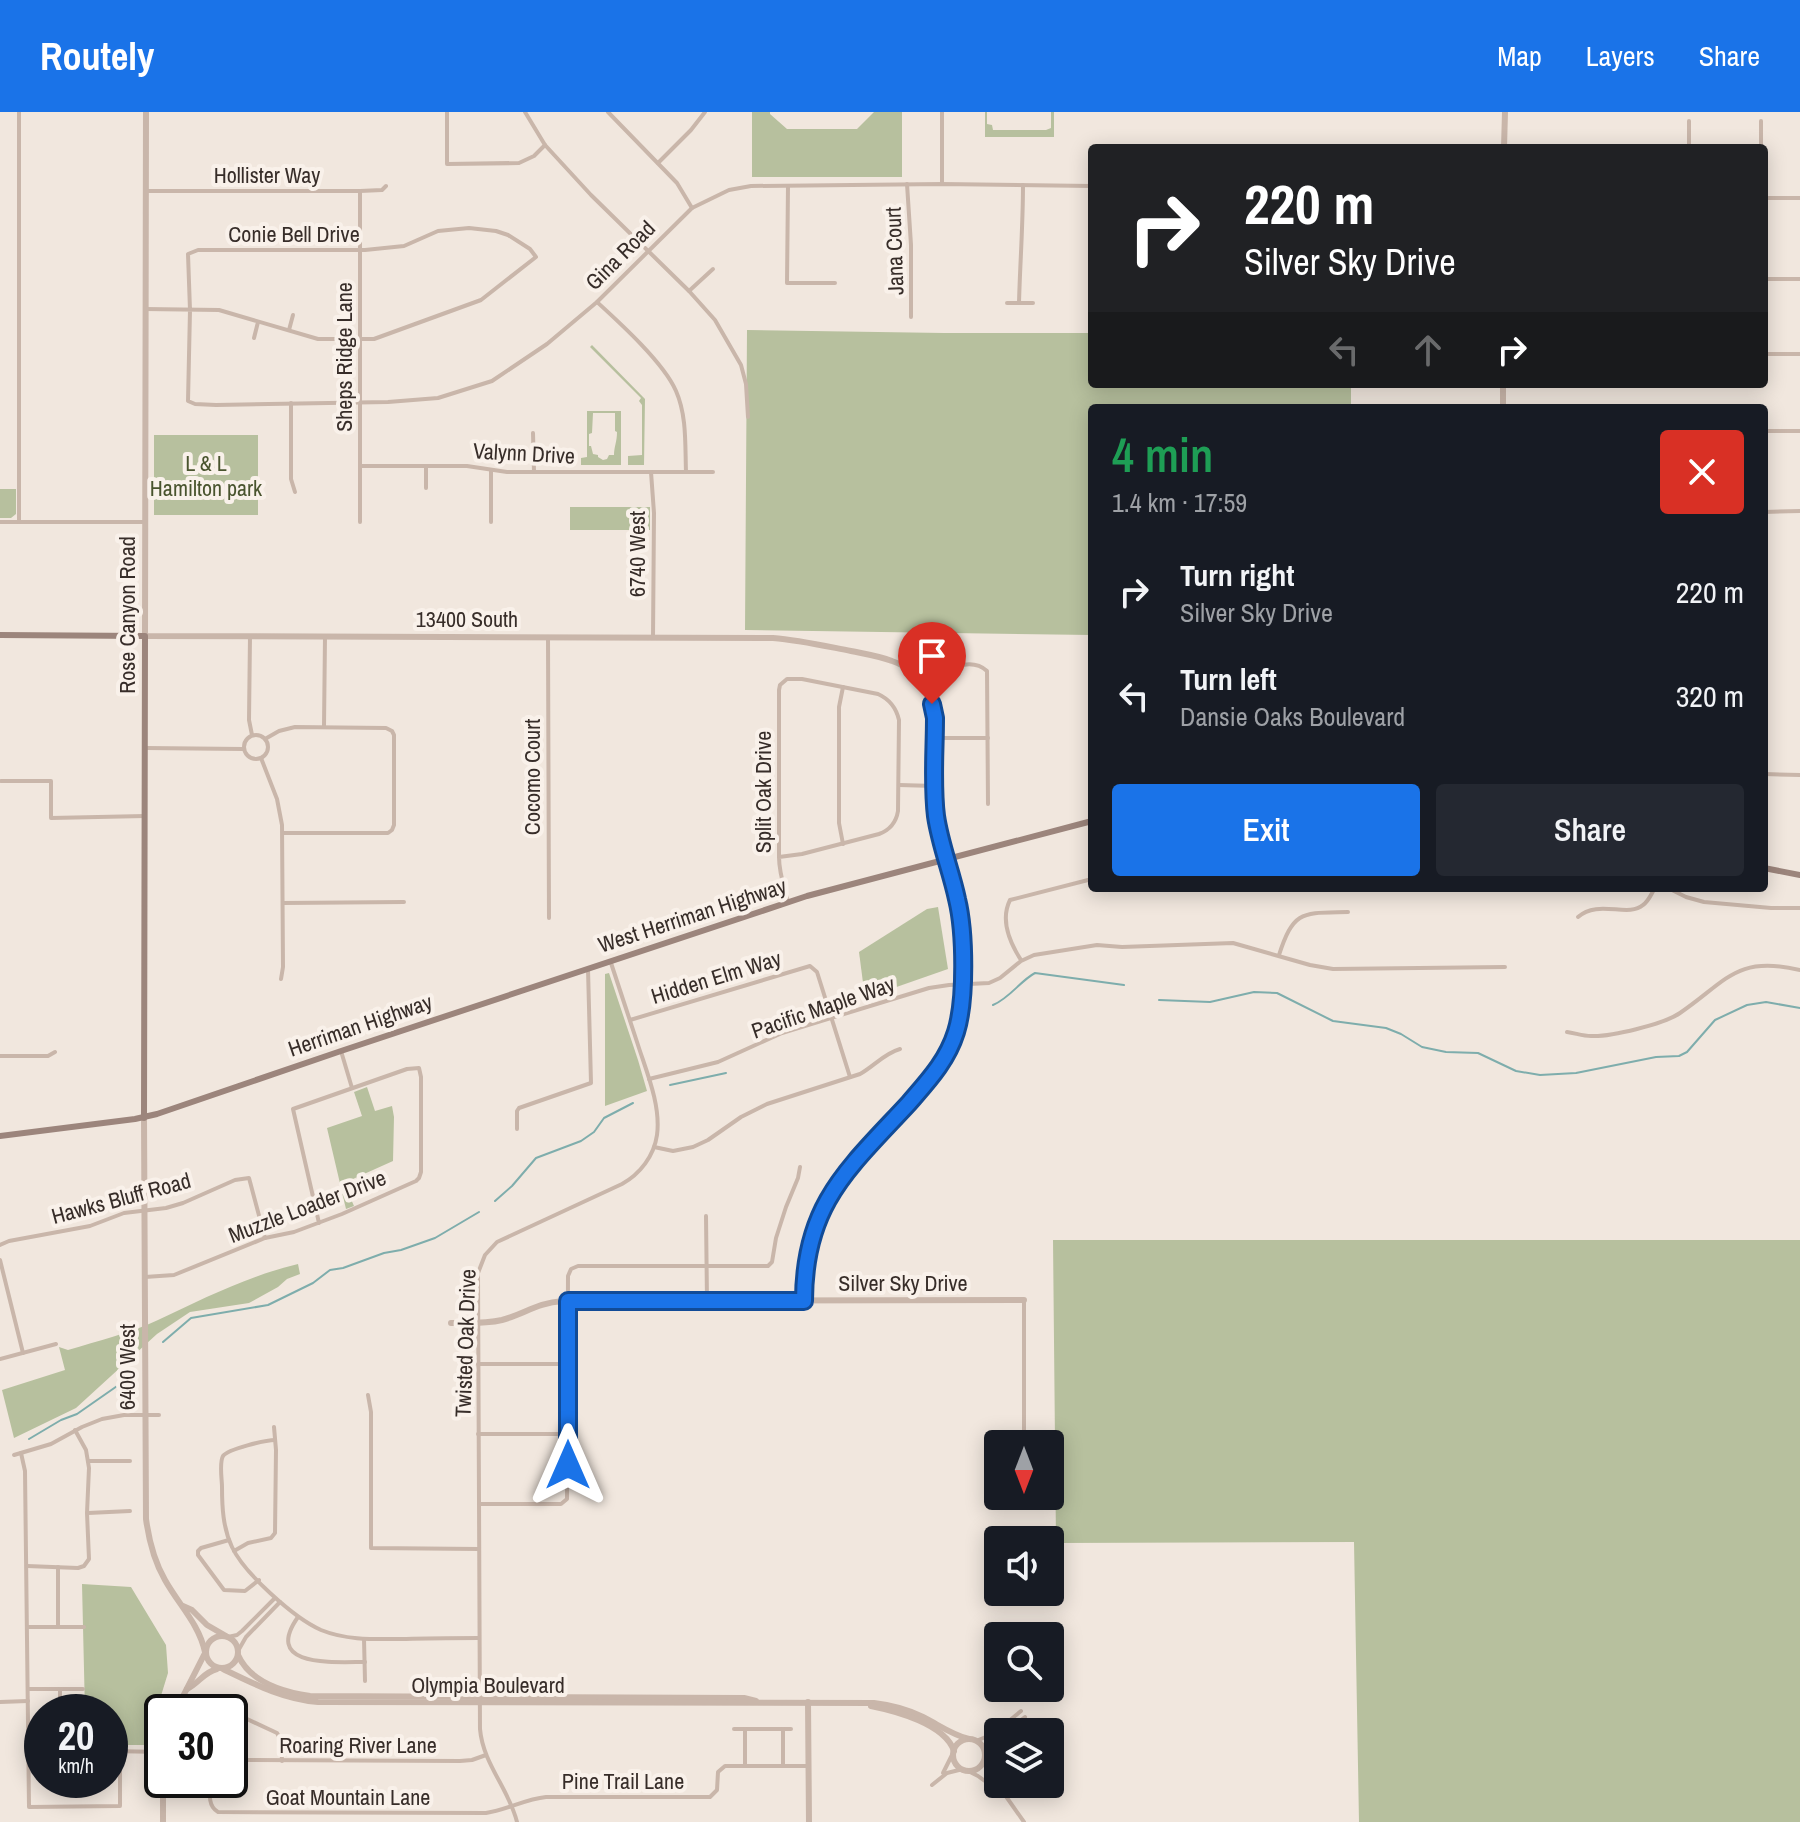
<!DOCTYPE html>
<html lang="en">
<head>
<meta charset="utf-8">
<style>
	:root { --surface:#171b24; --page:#242831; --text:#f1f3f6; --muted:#9ea1a6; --accent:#1a73e8 }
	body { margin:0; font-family:"Archivo Narrow",sans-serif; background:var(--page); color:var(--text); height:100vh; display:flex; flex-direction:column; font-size:30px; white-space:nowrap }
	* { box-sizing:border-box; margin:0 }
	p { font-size:26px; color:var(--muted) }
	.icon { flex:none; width:44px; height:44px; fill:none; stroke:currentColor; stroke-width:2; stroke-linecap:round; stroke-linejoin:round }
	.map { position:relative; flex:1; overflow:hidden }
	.drawer { position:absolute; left:1088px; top:292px; width:680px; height:488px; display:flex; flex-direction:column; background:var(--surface); border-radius:8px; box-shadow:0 4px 20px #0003 }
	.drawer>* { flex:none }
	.guide { position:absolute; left:1088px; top:32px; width:680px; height:244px; border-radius:8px; box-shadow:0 4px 20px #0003; background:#202124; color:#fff; overflow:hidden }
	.needle { width:52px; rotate:180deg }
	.buttons { position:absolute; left:984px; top:1318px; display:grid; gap:16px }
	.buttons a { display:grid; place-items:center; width:80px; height:80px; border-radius:8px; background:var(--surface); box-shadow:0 4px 20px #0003; font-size:40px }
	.speed { position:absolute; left:24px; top:1582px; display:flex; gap:16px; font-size:40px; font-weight:700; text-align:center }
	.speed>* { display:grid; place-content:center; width:104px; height:104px; border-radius:50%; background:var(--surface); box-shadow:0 4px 20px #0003; line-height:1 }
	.speed small { font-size:20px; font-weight:400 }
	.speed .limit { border:4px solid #111; border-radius:12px; background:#fff; color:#111 }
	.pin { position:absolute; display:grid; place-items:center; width:68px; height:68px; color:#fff; margin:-82px -34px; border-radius:50% 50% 50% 0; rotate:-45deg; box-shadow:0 0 8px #0007 }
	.pin .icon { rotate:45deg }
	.me { position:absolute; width:88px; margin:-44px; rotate:0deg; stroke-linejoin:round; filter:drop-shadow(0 0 6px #0008) }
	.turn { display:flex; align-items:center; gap:28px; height:168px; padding:0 24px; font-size:36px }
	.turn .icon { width:104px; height:104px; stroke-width:2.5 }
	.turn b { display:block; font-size:56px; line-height:68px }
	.lanes { display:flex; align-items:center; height:76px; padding:0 24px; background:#0003; justify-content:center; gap:40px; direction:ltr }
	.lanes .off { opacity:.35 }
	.round { display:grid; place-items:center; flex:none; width:84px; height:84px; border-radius:8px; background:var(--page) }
	.overview { display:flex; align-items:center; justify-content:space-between; height:136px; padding:0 24px }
	h1 { font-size:48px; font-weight:600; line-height:60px; color:#1e9e55 }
	.primary-button { display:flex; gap:16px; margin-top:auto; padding:16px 24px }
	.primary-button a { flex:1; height:92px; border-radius:8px; background:var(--accent); color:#fff; font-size:32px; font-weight:600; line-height:92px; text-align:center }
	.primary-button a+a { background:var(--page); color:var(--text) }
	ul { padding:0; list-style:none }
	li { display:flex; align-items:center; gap:24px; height:104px; padding:0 24px }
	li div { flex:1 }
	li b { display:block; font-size:30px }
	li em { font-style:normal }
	header { display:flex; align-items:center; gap:48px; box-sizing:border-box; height:112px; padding:0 40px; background:var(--accent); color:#fff }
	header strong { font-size:38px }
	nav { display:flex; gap:44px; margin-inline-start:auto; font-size:28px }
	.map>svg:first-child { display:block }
	.green { fill:#b7c09e; fill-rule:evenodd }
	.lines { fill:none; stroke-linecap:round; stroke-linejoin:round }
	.stream { stroke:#7eadac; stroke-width:2 }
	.minor { stroke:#c9b6aa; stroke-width:4 }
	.tertiary { stroke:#c9b6aa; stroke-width:6 }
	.secondary { stroke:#9c857c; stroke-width:6 }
	.route-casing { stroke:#114b97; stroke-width:20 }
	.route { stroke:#1a73e8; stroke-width:14 }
	.labels { text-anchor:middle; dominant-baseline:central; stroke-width:8; stroke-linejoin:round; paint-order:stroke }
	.street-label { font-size:22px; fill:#372d29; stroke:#f9f1ea }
	.park-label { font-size:22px; fill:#49542e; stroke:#f9f1ea }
</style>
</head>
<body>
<header>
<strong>Routely</strong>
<nav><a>Map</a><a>Layers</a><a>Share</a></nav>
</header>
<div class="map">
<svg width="1800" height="1710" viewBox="0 0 1800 1710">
	<rect width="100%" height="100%" fill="#f1e7de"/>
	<g class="green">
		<polygon points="752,0 770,0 770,2 787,17 857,17 874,0 902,0 902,65 752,65"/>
		<polygon points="985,0 987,0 987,12 992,13 993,18 1046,18 1051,16 1051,0 1054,0 1054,25 985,25"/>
		<polygon points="747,218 944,221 1092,221 1092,272 1351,272 1351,296 1092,296 1092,523 745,518"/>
		<polygon points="592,233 645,287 644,353 628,353 628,344 642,343 642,293 639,289 641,286 590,235"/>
		<path d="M587,299H621V353H581V346L587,345ZM593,301H615V319L617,320C617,330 614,335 614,343H609L607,347L603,348L598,345V343L593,342L591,334H589V322L592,321Z"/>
		<rect x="154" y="323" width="104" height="80"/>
		<polygon points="0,377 16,377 16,402 11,406 0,406"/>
		<rect x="570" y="395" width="80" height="23"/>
		<polygon points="938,795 948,857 865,886 859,840 927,797"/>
		<polygon points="609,861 638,948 647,979 605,994 605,862"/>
		<polygon points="367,975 375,999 392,994 394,1005 393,1049 344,1071 354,1094 346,1097 327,1016 362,1004 354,980"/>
		<polygon points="1053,1128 1800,1128 1800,1710 1359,1710 1354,1430 1056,1431"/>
		<path d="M298,1152L300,1162L287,1167L278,1175L249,1191L190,1200L157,1222L76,1296L14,1326L2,1278L65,1258L59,1235L68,1238C98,1229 130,1221 158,1208C204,1186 248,1164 298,1152Z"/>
		<polygon points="82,1472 131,1475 166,1533 168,1561 160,1587 165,1599 162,1600 162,1608 154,1633 110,1633 110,1600 85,1600"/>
	</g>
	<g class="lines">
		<g class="stream">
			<polyline points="1159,888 1210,890 1254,880 1277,881 1333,909 1386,916 1401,922 1422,935 1446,940 1478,941 1516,959 1540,963 1576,961 1656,945 1679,944 1687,940 1715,908 1747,893 1766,890 1800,896"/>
			<path d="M993,893C1010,886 1020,869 1035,861L1124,873"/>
			<polyline points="670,973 726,961"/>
			<polyline points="495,1089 512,1074 536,1046 581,1029 594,1020 604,1006 633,991"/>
			<polyline points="163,1230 191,1206 268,1193 313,1171 330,1158 343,1156 384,1141 401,1138 435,1126 479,1100"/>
			<polyline points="29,1327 61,1308 77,1302 120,1272 130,1261"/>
		</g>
		<g class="minor">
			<polyline points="447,0 447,52 519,51 534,44 545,33"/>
			<polyline points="525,0 545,33 591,83 689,179 715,208 741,253 746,272 748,305"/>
			<polyline points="608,0 677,71 692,96"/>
			<polyline points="1689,9 1689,36"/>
			<polyline points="1761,36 1761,9"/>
			<polyline points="658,51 691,18 705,0"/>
			<polyline points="907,72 911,133 911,205"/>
			<polyline points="942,72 942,0"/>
			<polyline points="788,74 787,171 835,171"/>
			<polyline points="146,79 360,79 382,78 386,74"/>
			<polyline points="360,79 360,410"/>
			<polyline points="1764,86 1800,86"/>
			<polyline points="1764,167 1800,167"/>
			<polyline points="689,179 713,157"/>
			<path d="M597,190C620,211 664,251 676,279C687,304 685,333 686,360"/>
			<polyline points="1007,191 1033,191"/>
			<path d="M1019,191C1020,152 1023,113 1023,73"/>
			<polyline points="145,197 219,198 318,227 374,227 481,188 536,145 530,137 508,123 496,119 469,116 438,119 404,134 365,138 198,138 188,142 190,198 188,289 195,292 216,293 388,290 438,286 492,269 547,232 597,190 692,96 729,78 751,74 942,72 1092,74"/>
			<polyline points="289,218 293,203"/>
			<polyline points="254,226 258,210"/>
			<polyline points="1764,242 1800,242"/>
			<polyline points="291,291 291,367 295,380"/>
			<polyline points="1764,319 1800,319"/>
			<polyline points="533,321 534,360"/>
			<polyline points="360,354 467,354 507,360 713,360"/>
			<polyline points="426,355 426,376"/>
			<polyline points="651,360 654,401 653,525"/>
			<polyline points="1764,400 1800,399"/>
			<polyline points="0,410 145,410"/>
			<polyline points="19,410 19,0"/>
			<polyline points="491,410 491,358"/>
			<polyline points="250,524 249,608 252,623"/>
			<polyline points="548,525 549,806"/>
			<path d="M922,572C939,561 969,542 987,559L988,692"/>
			<polyline points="843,575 839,595 839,711 843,732"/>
			<polyline points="324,614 325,525"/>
			<circle cx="256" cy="635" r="12"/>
			<polyline points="935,626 988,626"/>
			<polyline points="265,627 279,619 295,615 386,616 392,619 394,623 394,713 392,718 388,721 283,721"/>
			<polyline points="146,636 243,637"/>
			<polyline points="261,646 277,687 282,713 283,855 281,867"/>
			<polyline points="1764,662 1800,663"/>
			<polyline points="1,669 51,669 51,706 145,704"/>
			<polyline points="899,673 935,674"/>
			<path d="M779,745L802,742L879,722C890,718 896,711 898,699L899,608C896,595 889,587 878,582L802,567H787L780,573L779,578V745C779,761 784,775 788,790"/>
			<polyline points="1668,776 1686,785 1704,790 1771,796 1800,796"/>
			<polyline points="283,791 404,790"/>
			<path d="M1578,805C1598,787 1628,806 1643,793C1649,789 1651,782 1655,776"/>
			<path d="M1279,843C1294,797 1303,801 1348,800"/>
			<path d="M1021,848C1010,831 1000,808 1010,788L1092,767"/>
			<polyline points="630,908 810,854 817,860 850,965"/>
			<path d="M1567,920C1575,921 1583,924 1591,924C1611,925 1664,912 1680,901C1727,869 1736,843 1800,858"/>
			<polyline points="341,939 352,976"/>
			<polyline points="0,944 48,944 55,940"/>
			<polyline points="649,967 718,950 782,921 929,876 949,873 989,871 1000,866 1021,849 1034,843 1097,833 1122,835 1233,831 1310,853 1333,857 1505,855"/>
			<polyline points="517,1017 517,999 519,996 591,971 588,857"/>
			<path d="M654,1035L673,1039L693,1035L708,1028L741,1005L767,992L860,962C874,954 885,941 900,937"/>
			<polyline points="706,1104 707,1189"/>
			<polyline points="0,1133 9,1129 90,1114 124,1101 166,1096 183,1091 235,1068 249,1066 265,1126"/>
			<polyline points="0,1148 23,1241"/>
			<polyline points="145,1165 174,1163 265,1126 294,1120 342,1102 416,1069 419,1066 421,1060 421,965 419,956 407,957 293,997 319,1111"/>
			<polyline points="1024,1188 1024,1332"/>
			<polyline points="0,1247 56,1232"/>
			<polyline points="478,1252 568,1252"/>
			<polyline points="368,1283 371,1300 371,1436 479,1437"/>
			<polyline points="478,1322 568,1322"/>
			<path d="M275,1328C266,1328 228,1337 223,1344C219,1351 222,1367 222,1375C222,1395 223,1416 232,1435C244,1461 294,1506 321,1518C348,1529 377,1527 406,1527C430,1526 455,1526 479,1526"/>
			<polyline points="21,1341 25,1359 29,1695 120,1694 120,1639"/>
			<polyline points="14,1343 51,1332 82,1315 102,1307 124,1303 159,1303"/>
			<polyline points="89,1349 130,1349"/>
			<polyline points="1025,1384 1025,1393"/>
			<polyline points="479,1392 561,1392 567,1387 568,1164 571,1157 578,1154 768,1154 772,1150 776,1126 786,1095 798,1066 800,1055"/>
			<polyline points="88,1401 130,1399"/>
			<polyline points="229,1428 201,1436 198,1439 198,1443 224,1478 245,1479 259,1468"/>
			<polyline points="234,1439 248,1431 271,1426 275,1421 276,1338 274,1315"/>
			<polyline points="27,1454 78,1456 84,1454 89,1447 87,1401 89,1356 86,1338 75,1318"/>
			<polyline points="58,1455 58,1515"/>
			<path d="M298,1505C262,1556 334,1550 365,1550"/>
			<polyline points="27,1515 84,1515"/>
			<polyline points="228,1525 237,1523 242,1519 274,1487"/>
			<polyline points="364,1527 365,1569"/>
			<polyline points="238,1539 246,1525 280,1490"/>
			<polyline points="28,1577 83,1577"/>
			<polyline points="60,1577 60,1600"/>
			<polyline points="0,1590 28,1589"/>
			<polyline points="222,1600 232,1600 277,1621 281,1628 282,1649"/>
			<polyline points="734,1617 791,1617"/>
			<polyline points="745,1617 745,1654"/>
			<polyline points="1005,1620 1025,1605"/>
			<polyline points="976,1629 993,1622 1021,1599"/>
			<polyline points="28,1639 42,1639"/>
			<polyline points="110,1639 162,1640"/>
			<polyline points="985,1646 998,1626"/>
			<polyline points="230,1648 460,1649 472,1648 486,1643"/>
			<polyline points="984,1649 988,1663 998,1673 1024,1710"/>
			<polyline points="783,1654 783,1617"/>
			<polyline points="966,1658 978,1664 1003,1682"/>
			<polyline points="943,1661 954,1639"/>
			<path d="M211,1668C210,1680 207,1694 218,1700L486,1701C507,1698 525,1687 546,1685H710L717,1678L718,1660L725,1654H809"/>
			<polyline points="932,1673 947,1661 963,1657"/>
			<path d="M517,1710C509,1677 483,1652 480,1617L478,1161L485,1143L497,1130L622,1072C640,1062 654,1044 657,1023C661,994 647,961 638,933C629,906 620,878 611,851"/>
		</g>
		<g class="tertiary">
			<path d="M146,0L145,524L773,526C799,528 825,534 851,539C865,542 879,544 892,549C902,552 910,558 917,566C948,600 931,659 936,701C940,731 951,760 958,789C966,826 966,899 951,933C941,958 922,977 904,996C845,1061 804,1094 804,1189"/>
			<polyline points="1504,36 1505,0"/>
			<polyline points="1503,296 1503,272"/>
			<path d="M144,1006L146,1407C149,1429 154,1449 165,1468C179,1493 199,1512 205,1540"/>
			<path d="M451,1211C468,1211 485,1212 502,1208C525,1202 536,1191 563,1189L1024,1188"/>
			<polyline points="183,1494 192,1498 207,1513 226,1524"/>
			<circle cx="222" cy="1540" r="16"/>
			<path d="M238,1543C250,1570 283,1580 310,1584L744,1586L756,1589"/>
			<path d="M223,1557C254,1572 283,1587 318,1590L874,1591C891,1593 907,1597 923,1605C939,1613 952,1623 969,1627"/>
			<path d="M187,1577C199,1571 204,1560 217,1557"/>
			<polyline points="808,1590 809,1710"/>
			<path d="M871,1594C896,1599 945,1612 954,1639"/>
			<polyline points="175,1600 205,1541"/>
			<circle cx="969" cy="1643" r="16"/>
			<polyline points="163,1668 163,1710"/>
		</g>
		<g class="secondary">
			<polyline points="0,523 145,524 144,1006"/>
			<polyline points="1764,756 1800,763"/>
			<polyline points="0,1024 135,1007 157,1002 341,939 807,784 1092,709"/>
		</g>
	</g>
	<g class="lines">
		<g class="route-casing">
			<path id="route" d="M568,1353V1189H804C804,1092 848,1057 909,991C928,969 947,949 956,920C966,888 965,820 957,787C951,759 940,732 936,704C932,672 935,638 935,606L932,592"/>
		</g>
		<use href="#route" class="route"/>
	</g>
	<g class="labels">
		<g class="street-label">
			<text x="267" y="63">Hollister Way</text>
			<text x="294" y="122">Conie Bell Drive</text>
			<text transform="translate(894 139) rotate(-92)">Jana Court</text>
			<text transform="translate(620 143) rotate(-45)">Gina Road</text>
			<text transform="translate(344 245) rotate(-90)">Sheps Ridge Lane</text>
			<text transform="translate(524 341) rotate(3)">Valynn Drive</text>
			<text transform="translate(637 442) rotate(-90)">6740 West</text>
			<text transform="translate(127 503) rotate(-90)">Rose Canyon Road</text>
			<text x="467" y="507">13400 South</text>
			<text transform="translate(532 665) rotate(-90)">Cocomo Court</text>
			<text transform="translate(763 680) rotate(-90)">Split Oak Drive</text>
			<text transform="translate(692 803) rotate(-18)">West Herriman Highway</text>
			<text transform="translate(716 865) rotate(-17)">Hidden Elm Way</text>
			<text transform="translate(823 895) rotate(-19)">Pacific Maple Way</text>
			<text transform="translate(360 913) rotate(-19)">Herriman Highway</text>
			<text transform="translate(121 1086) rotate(-15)">Hawks Bluff Road</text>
			<text transform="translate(307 1094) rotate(-21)">Muzzle Loader Drive</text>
			<text x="903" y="1171">Silver Sky Drive</text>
			<text transform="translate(465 1231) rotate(-88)">Twisted Oak Drive</text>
			<text transform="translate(127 1255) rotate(-90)">6400 West</text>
			<text x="488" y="1573">Olympia Boulevard</text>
			<text x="358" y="1633">Roaring River Lane</text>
			<text x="623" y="1669">Pine Trail Lane</text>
			<text x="348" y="1685">Goat Mountain Lane</text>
		</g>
		<g class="park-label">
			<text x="206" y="351">L &amp; L<tspan x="206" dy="25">Hamilton park</tspan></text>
		</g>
	</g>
</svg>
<div class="buttons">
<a><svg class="needle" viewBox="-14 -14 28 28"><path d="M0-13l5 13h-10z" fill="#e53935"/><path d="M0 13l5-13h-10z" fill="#9ea1a6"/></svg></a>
<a><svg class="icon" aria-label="sound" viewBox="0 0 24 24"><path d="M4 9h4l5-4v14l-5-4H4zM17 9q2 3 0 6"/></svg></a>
<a><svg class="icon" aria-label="search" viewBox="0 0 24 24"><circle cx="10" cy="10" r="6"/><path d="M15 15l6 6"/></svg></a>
<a><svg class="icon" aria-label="layers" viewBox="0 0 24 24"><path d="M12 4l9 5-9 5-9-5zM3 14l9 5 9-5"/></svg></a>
</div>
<div class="speed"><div>20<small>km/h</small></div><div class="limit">30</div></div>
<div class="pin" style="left:932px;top:592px;background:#d93025"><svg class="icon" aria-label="arrive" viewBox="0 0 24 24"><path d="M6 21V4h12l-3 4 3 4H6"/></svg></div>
<svg class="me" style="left:568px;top:1353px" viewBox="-20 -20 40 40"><path d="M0-17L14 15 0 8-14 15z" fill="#1a73e8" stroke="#fff" stroke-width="4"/></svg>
<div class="guide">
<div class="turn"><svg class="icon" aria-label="right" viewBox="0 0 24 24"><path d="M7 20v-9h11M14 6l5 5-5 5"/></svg><div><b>220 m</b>Silver Sky Drive</div></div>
<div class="lanes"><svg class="icon off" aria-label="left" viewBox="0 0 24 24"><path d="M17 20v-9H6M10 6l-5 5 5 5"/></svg><svg class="icon off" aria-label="ahead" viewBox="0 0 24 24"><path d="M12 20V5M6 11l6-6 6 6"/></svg><svg class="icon" aria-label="right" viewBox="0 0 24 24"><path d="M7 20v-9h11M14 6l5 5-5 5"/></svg></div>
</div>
<section class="drawer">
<div class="overview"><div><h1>4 min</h1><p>1.4 km · 17:59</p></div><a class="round" style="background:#d93025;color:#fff"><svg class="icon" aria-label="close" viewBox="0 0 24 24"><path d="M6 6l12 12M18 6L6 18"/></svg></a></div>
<ul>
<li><svg class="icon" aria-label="right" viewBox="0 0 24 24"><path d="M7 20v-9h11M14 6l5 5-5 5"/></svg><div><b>Turn right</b><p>Silver Sky Drive</p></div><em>220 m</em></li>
<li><svg class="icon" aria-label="left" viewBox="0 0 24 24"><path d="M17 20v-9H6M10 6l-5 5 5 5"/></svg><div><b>Turn left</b><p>Dansie Oaks Boulevard</p></div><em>320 m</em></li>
</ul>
<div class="primary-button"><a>Exit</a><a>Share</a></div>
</section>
</div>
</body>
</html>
